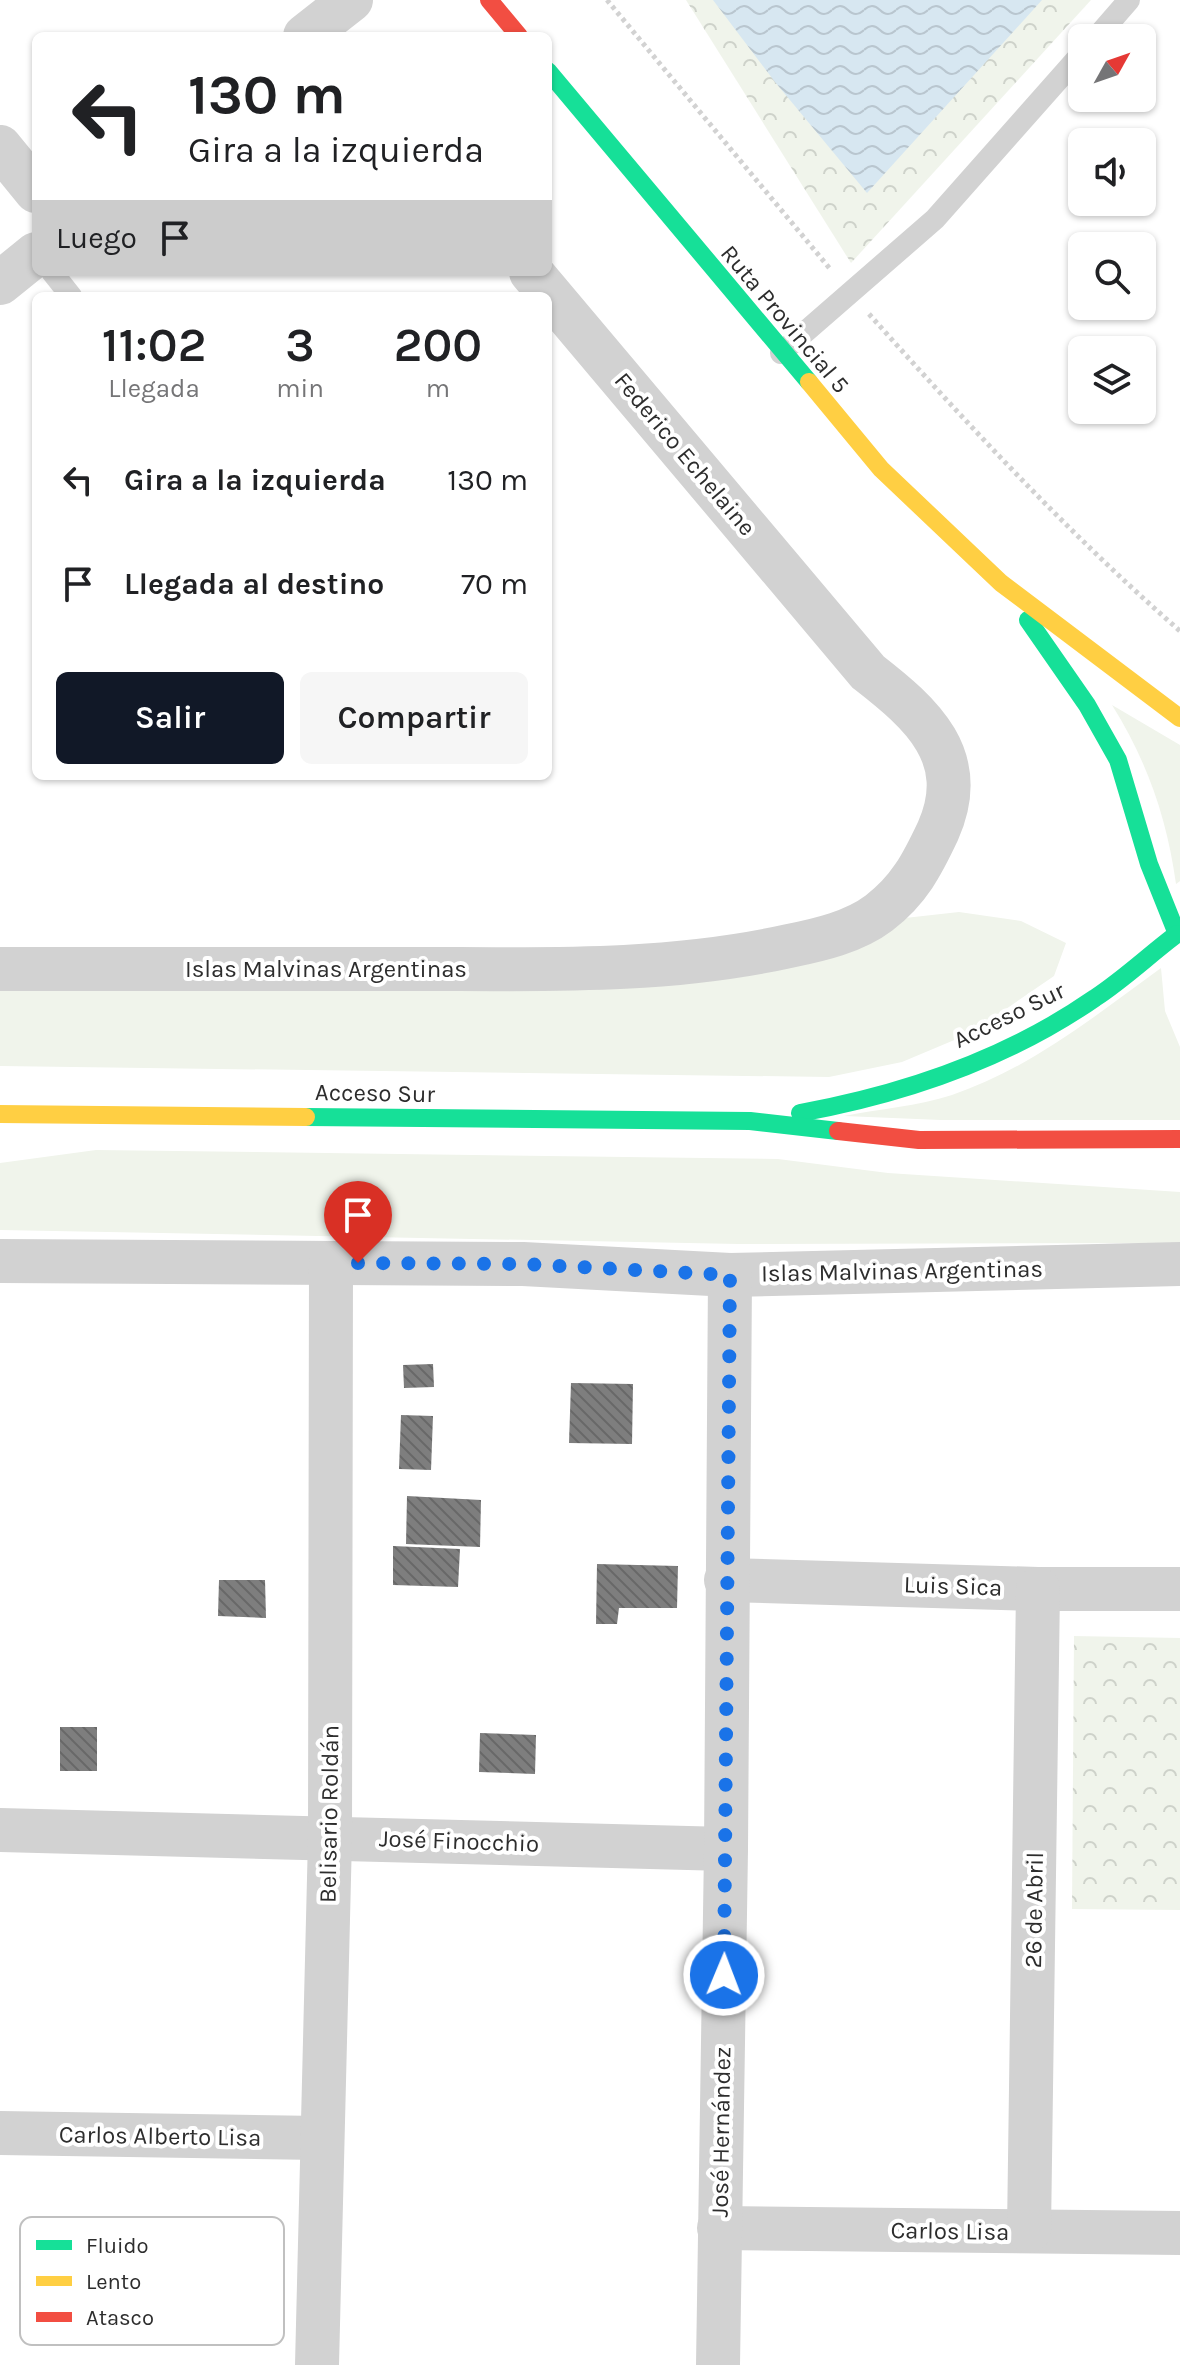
<!DOCTYPE html>
<html lang="es">
<head>
<meta charset="utf-8">
<style>
	:root { --surface:#fff; --page:#f6f6f6; --text:#202124; --muted:#757577; --accent:#111827 }
	body { margin:0; font-family:Karla,sans-serif; background:var(--page); color:var(--text); height:100vh; display:flex; flex-direction:column; font-size:30px; white-space:nowrap }
	* { box-sizing:border-box; margin:0 }
	p { font-size:26px; color:var(--muted) }
	.icon { flex:none; width:44px; height:44px; fill:none; stroke:currentColor; stroke-width:2; stroke-linecap:round; stroke-linejoin:round }
	.map { position:relative; flex:1; overflow:hidden }
	.sheet { position:absolute; left:32px; top:292px; width:520px; height:488px; display:flex; flex-direction:column; background:var(--surface); border-radius:12px; box-shadow:0 2px 6px #0004 }
	.sheet>* { flex:none }
	.banner { position:absolute; left:32px; top:32px; width:520px; height:244px; border-radius:12px; box-shadow:0 2px 6px #0004; background:#fff; color:var(--text); overflow:hidden }
	.needle { width:52px; rotate:50deg }
	.fabs { position:absolute; left:1068px; top:24px; display:grid; gap:16px }
	.fabs a { display:grid; place-items:center; width:88px; height:88px; border-radius:12px; background:var(--surface); box-shadow:0 2px 6px #0004; font-size:40px }
	.pin { position:absolute; display:grid; place-items:center; width:68px; height:68px; color:#fff; margin:-82px -34px; border-radius:50% 50% 50% 0; rotate:-45deg; box-shadow:0 0 8px #0007 }
	.pin .icon { rotate:45deg }
	.me { position:absolute; width:88px; margin:-44px; rotate:1deg; stroke-linejoin:round; filter:drop-shadow(0 0 6px #0008) }
	.turn { display:flex; align-items:center; gap:28px; height:168px; padding:0 24px; font-size:36px }
	.turn .icon { width:104px; height:104px; stroke-width:2.5 }
	.turn b { display:block; font-size:56px; line-height:68px }
	.then { display:flex; align-items:center; height:76px; padding:0 24px; background:#0003; gap:16px; font-size:30px }
	.eta { display:flex; justify-content:space-evenly; align-items:center; height:136px; text-align:center }
	.eta b { font-size:48px; font-weight:600; line-height:56px }
	.cta { display:flex; gap:16px; margin-top:auto; padding:16px 24px }
	.cta a { flex:1; height:92px; border-radius:12px; background:var(--accent); color:#fff; font-size:32px; font-weight:600; line-height:92px; text-align:center }
	.cta a+a { background:var(--page); color:var(--text) }
	ul { padding:0; list-style:none }
	li { display:flex; align-items:center; gap:24px; height:104px; padding:0 24px }
	li div { flex:1 }
	li b { display:block; font-size:30px }
	li em { font-style:normal }
	.map>svg:first-child { display:block }
	.green { fill:#f0f4eb }
	.park { fill:url(#park-crowns) }
	.water { fill:url(#water-waves) }
	.building { fill:url(#building-back-hatch) }
	.lines { fill:none; stroke-linecap:round; stroke-linejoin:round }
	.path { stroke:#d2d2d2; stroke-width:5; stroke-dasharray:4 4; stroke-linecap:butt }
	.lane { stroke:#d2d2d2; stroke-width:22 }
	.street { stroke:#d2d2d2; stroke-width:44 }
	.fast { stroke:#16e098; stroke-width:18 }
	.slow { stroke:#ffcf43; stroke-width:18 }
	.jam { stroke:#f24e42; stroke-width:18 }
	.route { stroke:#1a73e8; stroke-width:14; stroke-dasharray:0 25.2 }
	.labels { text-anchor:middle; dominant-baseline:central; stroke-width:8; stroke-linejoin:round; paint-order:stroke }
	.street-label { font-size:24px; fill:#2d2d2d; stroke:#fff }
	.key { fill:#fff; stroke:#c0c0c0; stroke-width:2 }
	.key-label { font-size:22px; fill:#2d2d2d }
</style>
</head>
<body>
<div class="map">
<svg width="1180" height="2365" viewBox="0 0 1180 2365">
	<defs>
		<pattern id="park-crowns" width="20" height="18" patternUnits="userSpaceOnUse" patternTransform="scale(2)"><rect width="20" height="18" fill="#f0f4eb"/><path d="M2 6a3 3 0 1 1 6 0M12 15a3 3 0 1 1 6 0" fill="none" stroke="#ced2ca"/></pattern>
		<pattern id="water-waves" width="16" height="10" patternUnits="userSpaceOnUse" patternTransform="scale(2)"><rect width="16" height="10" fill="#d7e7f1"/><path d="M0 5q4-4 8 0t8 0" fill="none" stroke="#b9c6cf"/></pattern>
		<pattern id="building-back-hatch" width="6" height="6" patternUnits="userSpaceOnUse" patternTransform="scale(2)"><rect width="6" height="6" fill="#7e7e7e"/><path d="M-1 5l2 2M0 0l6 6M5-1l2 2" fill="none" stroke="#686868"/></pattern>
	</defs>
	<rect width="100%" height="100%" fill="#fff"/>
	<g class="green">
		<path d="M1112,705L1180,745V881L1176,884C1167,818 1147,761 1112,705Z"/>
		<polygon points="959,912 1021,921 1066,943 1054,976 971,1033 902,1062 829,1077 0,1066 0,985 723,977 887,920"/>
		<path d="M1161,968L1165,1011L1180,1047V1120H941L844,1116C879,1109 918,1106 952,1095C1031,1068 1095,1016 1161,968Z"/>
		<polygon points="96,1150 778,1159 888,1173 1180,1192 1180,1243 739,1244 0,1230 0,1163"/>
	</g>
	<g class="park">
		<polygon points="686,0 1091,0 851,263"/>
		<polygon points="1074,1636 1180,1638 1180,1910 1072,1909"/>
	</g>
	<polygon class="water" points="713,0 1042,0 867,193 775,82"/>
	<g class="building">
		<polygon points="433,1364 434,1387 404,1388 403,1365"/>
		<polygon points="571,1383 633,1384 632,1444 569,1443"/>
		<polygon points="401,1415 433,1416 431,1470 399,1469"/>
		<polygon points="407,1496 481,1500 480,1547 406,1544"/>
		<polygon points="393,1546 460,1549 458,1587 393,1585"/>
		<polygon points="597,1564 678,1566 677,1608 619,1608 617,1624 596,1624"/>
		<polygon points="219,1580 265,1580 266,1618 218,1616"/>
		<rect x="60" y="1727" width="37" height="44"/>
		<polygon points="480,1733 536,1735 535,1774 479,1772"/>
	</g>
	<g class="lines">
		<g class="path">
			<polyline points="607,0 831,270"/>
			<path d="M869,314C968,425 1068,533 1180,631"/>
		</g>
		<g class="lane">
			<polyline points="1096,38 1129,0"/>
			<polyline points="52,272 71,296"/>
			<polyline points="781,353 935,219 1082,53"/>
		</g>
		<g class="street">
			<polyline points="305,36 351,0"/>
			<polyline points="0,147 36,191"/>
			<polyline points="0,283 36,254"/>
			<path d="M0,969C127,969 253,969 380,969C517,968 654,976 789,946C819,940 854,932 879,913C909,890 922,865 938,831C971,757 922,714 868,672L531,272"/>
			<polyline points="0,1261 523,1264 730,1275 1180,1264"/>
			<polyline points="726,1580 1038,1589 1180,1589"/>
			<polyline points="0,1830 726,1849"/>
			<polyline points="0,2133 320,2138"/>
			<polyline points="719,2228 1180,2233"/>
			<polyline points="1029,2231 1038,1589"/>
			<polyline points="317,2365 330,1838 331,1263"/>
			<polyline points="718,2365 726,1849 730,1275"/>
		</g>
		<g class="fast">
			<polyline points="548,71 809,382"/>
			<polyline points="1028,620 1087,705 1118,760 1149,864 1177,934"/>
			<path d="M800,1113C904,1094 1007,1059 1095,998C1124,979 1149,955 1177,934"/>
			<polyline points="306,1117 750,1121 838,1131"/>
		</g>
		<g class="slow">
			<polyline points="809,382 881,469 1001,583 1180,718"/>
			<polyline points="0,1114 306,1117"/>
		</g>
		<g class="jam">
			<polyline points="489,0 519,36"/>
			<polyline points="838,1131 919,1140 1180,1139"/>
		</g>
	</g>
	<g class="lines">
		<polyline class="route" points="358,1263 523,1264 730,1275 724,1975"/>
	</g>
	<g class="labels">
		<g class="street-label">
			<text transform="translate(785 319) rotate(50)">Ruta Provincial 5</text>
			<text transform="translate(685 454) rotate(50)">Federico Echelaine</text>
			<text x="326" y="969">Islas Malvinas Argentinas</text>
			<text transform="translate(1009 1015) rotate(-26)">Acceso Sur</text>
			<text transform="translate(375 1093) rotate(1)">Acceso Sur</text>
			<text transform="translate(902 1271) rotate(-1)">Islas Malvinas Argentinas</text>
			<text transform="translate(953 1586) rotate(2)">Luis Sica</text>
			<text transform="translate(329 1814) rotate(-89)">Belisario Roldán</text>
			<text transform="translate(459 1841) rotate(2)">José Finocchio</text>
			<text transform="translate(1034 1910) rotate(-89)">26 de Abril</text>
			<text transform="translate(721 2132) rotate(-89)">José Hernández</text>
			<text transform="translate(160 2136) rotate(1)">Carlos Alberto Lisa</text>
			<text transform="translate(950 2231) rotate(1)">Carlos Lisa</text>
		</g>
	</g>
	<rect x="20" y="2217" width="264" height="128" rx="12" class="key"/>
	<rect x="36" y="2240" width="36" height="10" fill="#16e098"/>
	<rect x="36" y="2276" width="36" height="10" fill="#ffcf43"/>
	<rect x="36" y="2312" width="36" height="10" fill="#f24e42"/>
	<g class="key-label">
		<text x="86" y="2253">Fluido</text>
		<text x="86" y="2289">Lento</text>
		<text x="86" y="2325">Atasco</text>
	</g>
</svg>
<div class="fabs">
<a><svg class="needle" viewBox="-14 -14 28 28"><path d="M0-13l5 13h-10z" fill="#e53935"/><path d="M0 13l5-13h-10z" fill="#757577"/></svg></a>
<a><svg class="icon" aria-label="sound" viewBox="0 0 24 24"><path d="M4 9h4l5-4v14l-5-4H4zM17 9q2 3 0 6"/></svg></a>
<a><svg class="icon" aria-label="search" viewBox="0 0 24 24"><circle cx="10" cy="10" r="6"/><path d="M15 15l6 6"/></svg></a>
<a><svg class="icon" aria-label="layers" viewBox="0 0 24 24"><path d="M12 4l9 5-9 5-9-5zM3 14l9 5 9-5"/></svg></a>
</div>
<div class="pin" style="left:358px;top:1263px;background:#d93025"><svg class="icon" aria-label="arrive" viewBox="0 0 24 24"><path d="M6 21V4h12l-3 4 3 4H6"/></svg></div>
<svg class="me" style="left:724px;top:1975px" viewBox="-20 -20 40 40"><circle r="17" fill="#1a73e8" stroke="#fff" stroke-width="3"/><path d="M0-11L8 9 0 5-8 9z" fill="#fff"/></svg>
<div class="banner">
<div class="turn"><svg class="icon" aria-label="left" viewBox="0 0 24 24"><path d="M17 20v-9H6M10 6l-5 5 5 5"/></svg><div><b>130 m</b>Gira a la izquierda</div></div>
<div class="then">Luego<svg class="icon" aria-label="arrive" viewBox="0 0 24 24"><path d="M6 21V4h12l-3 4 3 4H6"/></svg></div>
</div>
<section class="sheet">
<div class="eta">
<div><b>11:02</b><p>Llegada</p></div>
<div><b>3</b><p>min</p></div>
<div><b>200</b><p>m</p></div>
</div>
<ul>
<li><svg class="icon" aria-label="left" viewBox="0 0 24 24"><path d="M17 20v-9H6M10 6l-5 5 5 5"/></svg><div><b>Gira a la izquierda</b></div><em>130 m</em></li>
<li><svg class="icon" aria-label="arrive" viewBox="0 0 24 24"><path d="M6 21V4h12l-3 4 3 4H6"/></svg><div><b>Llegada al destino</b></div><em>70 m</em></li>
</ul>
<div class="cta"><a>Salir</a><a>Compartir</a></div>
</section>
</div>
</body>
</html>
